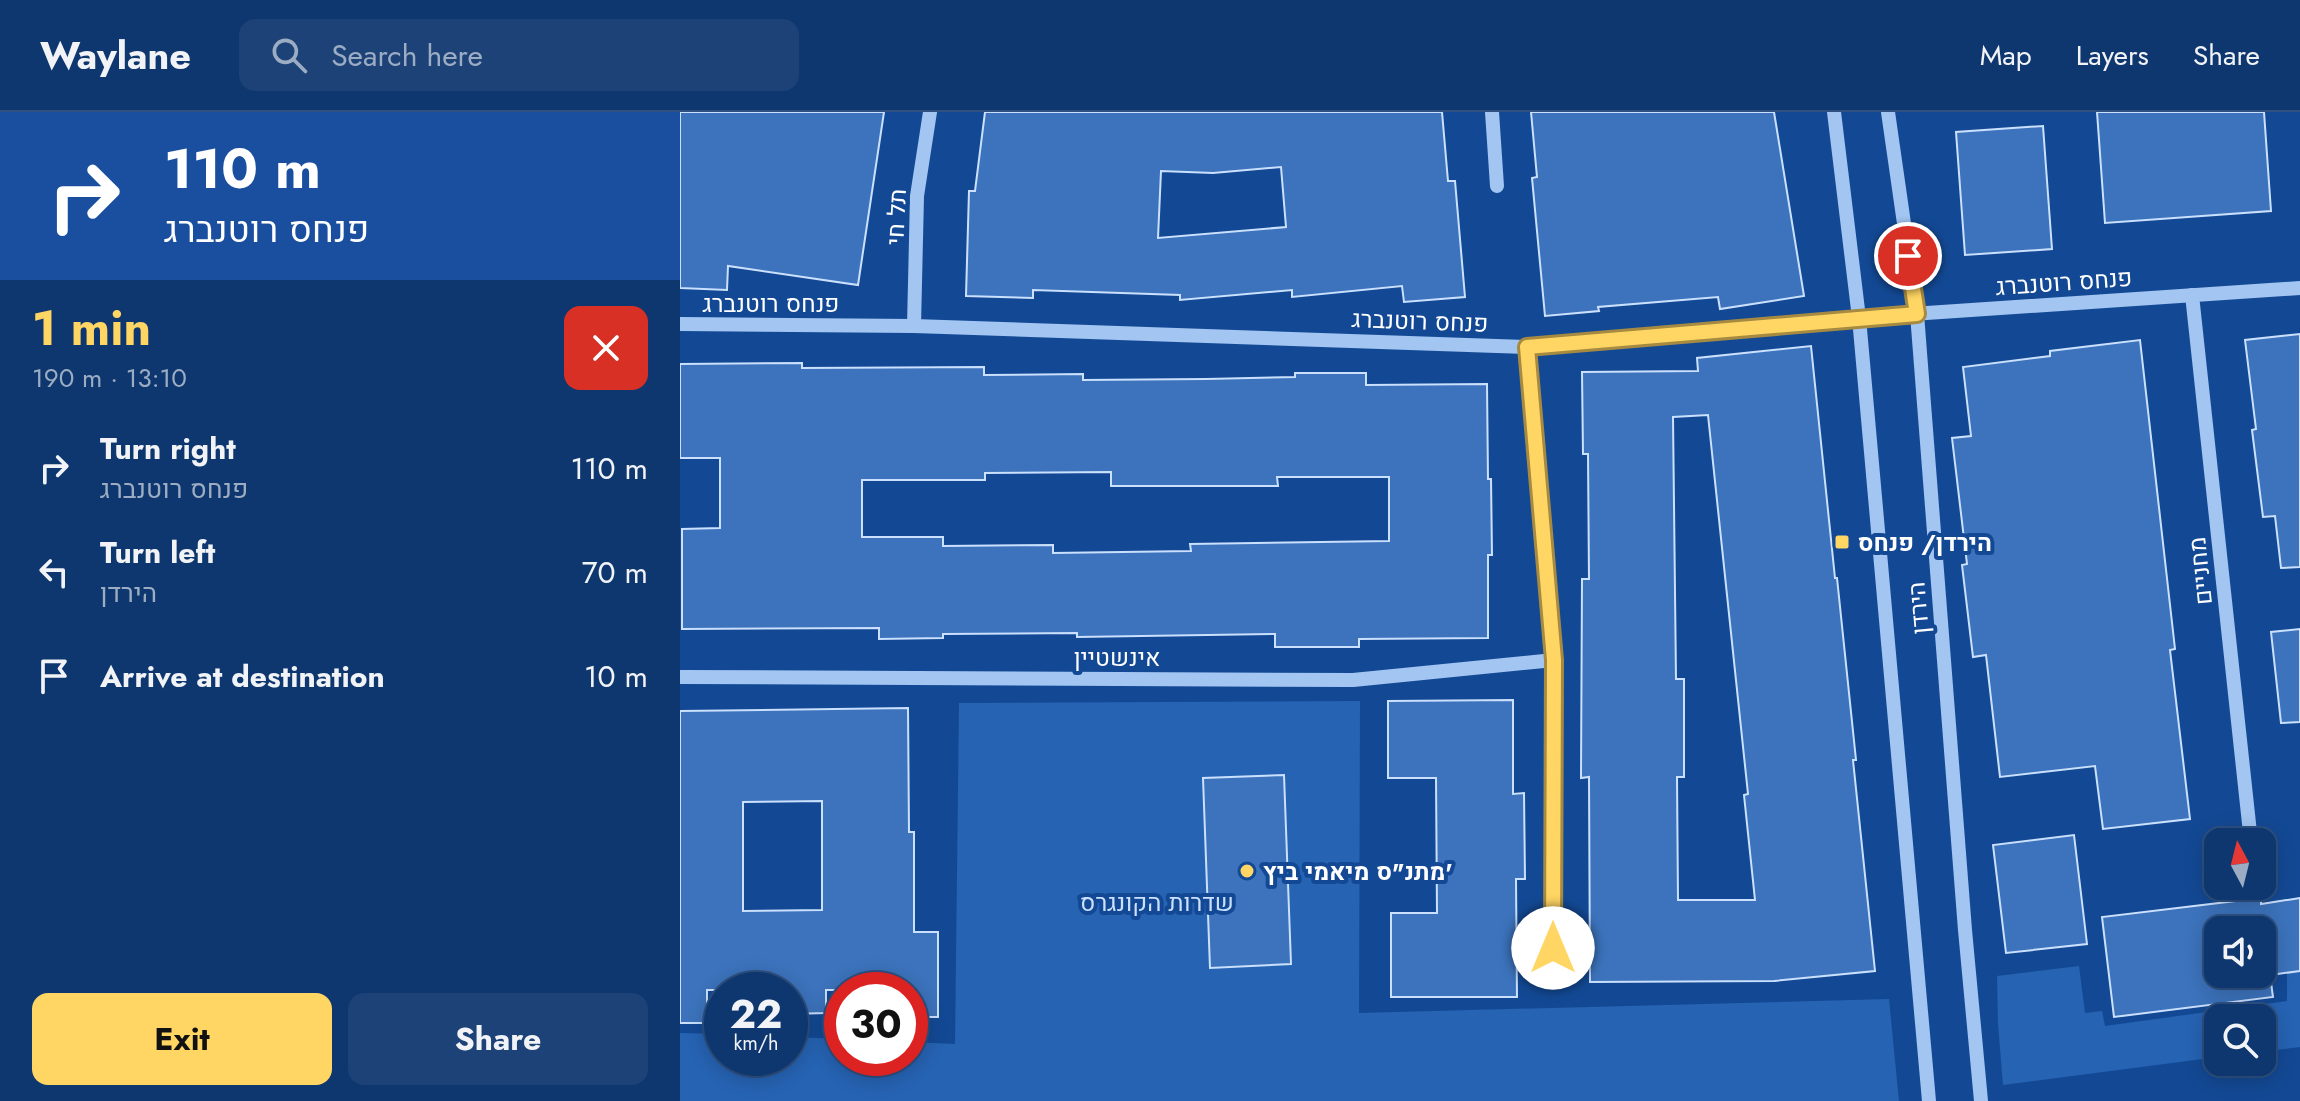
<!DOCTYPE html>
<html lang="en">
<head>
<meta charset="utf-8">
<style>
	:root { --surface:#0e376f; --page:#1c4277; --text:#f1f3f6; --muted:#9bacc3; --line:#2e5182; --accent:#ffd564 }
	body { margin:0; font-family:Jost,Heebo,sans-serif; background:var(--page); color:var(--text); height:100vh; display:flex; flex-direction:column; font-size:30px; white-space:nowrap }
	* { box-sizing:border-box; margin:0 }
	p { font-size:26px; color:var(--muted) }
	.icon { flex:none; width:44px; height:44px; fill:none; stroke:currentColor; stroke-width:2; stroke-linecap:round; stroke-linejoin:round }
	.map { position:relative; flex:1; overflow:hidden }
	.side { display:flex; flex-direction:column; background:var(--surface); width:680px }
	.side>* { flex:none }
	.top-card { background:#1a4fa0; color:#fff; overflow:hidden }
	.needle { width:52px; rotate:353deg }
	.fabs { position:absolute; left:1524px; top:716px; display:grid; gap:16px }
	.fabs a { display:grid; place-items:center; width:72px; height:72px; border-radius:16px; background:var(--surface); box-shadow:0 4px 20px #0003,0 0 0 2px var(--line); font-size:40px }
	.speed { position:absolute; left:24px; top:860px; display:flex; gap:16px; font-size:40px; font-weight:700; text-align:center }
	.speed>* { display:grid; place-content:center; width:104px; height:104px; border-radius:50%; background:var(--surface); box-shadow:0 4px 20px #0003,0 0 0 2px var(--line); line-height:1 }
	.speed small { font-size:20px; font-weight:400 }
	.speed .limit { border:12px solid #d22; background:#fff; color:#111 }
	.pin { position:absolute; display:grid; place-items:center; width:68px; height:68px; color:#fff; margin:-34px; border:4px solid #fff; border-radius:50%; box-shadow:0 2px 8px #0007 }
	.me { position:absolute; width:88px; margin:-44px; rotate:0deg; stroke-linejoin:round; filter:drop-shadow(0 0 6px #0008) }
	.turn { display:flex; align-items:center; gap:28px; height:168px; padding:0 32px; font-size:36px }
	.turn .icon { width:104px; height:104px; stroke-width:2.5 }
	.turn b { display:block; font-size:56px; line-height:68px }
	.round { display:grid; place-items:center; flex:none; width:84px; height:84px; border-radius:16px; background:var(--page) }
	.overview { display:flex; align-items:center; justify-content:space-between; height:136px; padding:0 32px }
	h1 { font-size:48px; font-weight:700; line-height:60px; color:var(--accent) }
	.primary-button { display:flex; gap:16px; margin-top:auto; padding:16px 32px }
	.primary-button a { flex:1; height:92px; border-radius:16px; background:var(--accent); color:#111; font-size:32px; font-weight:700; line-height:92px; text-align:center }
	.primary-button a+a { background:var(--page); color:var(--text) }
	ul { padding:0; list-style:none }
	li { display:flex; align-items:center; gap:24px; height:104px; padding:0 32px }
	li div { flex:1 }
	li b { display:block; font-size:30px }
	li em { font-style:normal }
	header { display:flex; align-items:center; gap:48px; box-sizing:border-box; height:112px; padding:0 40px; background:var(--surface); border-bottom:2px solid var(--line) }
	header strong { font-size:38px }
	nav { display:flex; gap:44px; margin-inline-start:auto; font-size:28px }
	.search { width:560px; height:72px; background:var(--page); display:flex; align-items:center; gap:20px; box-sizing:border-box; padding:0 28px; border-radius:16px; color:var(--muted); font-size:30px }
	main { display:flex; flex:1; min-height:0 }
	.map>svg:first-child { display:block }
	.green { fill:#2663b3 }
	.building { fill:#3c73bc; stroke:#cae0fd; stroke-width:2; fill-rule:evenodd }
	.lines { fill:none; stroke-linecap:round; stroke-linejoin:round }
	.minor { stroke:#a2c5f2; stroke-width:14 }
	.route-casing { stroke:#a68a41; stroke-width:20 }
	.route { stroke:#ffd564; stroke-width:14 }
	.poi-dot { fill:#ffd564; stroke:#134994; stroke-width:3 }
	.labels { text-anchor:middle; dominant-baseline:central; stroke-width:8; stroke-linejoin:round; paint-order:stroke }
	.street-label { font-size:24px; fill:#fff; stroke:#134994 }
	.poi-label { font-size:24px; font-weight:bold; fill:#fff; stroke:#134994; text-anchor:start }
	.park-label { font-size:24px; fill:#cae0fd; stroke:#134994 }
</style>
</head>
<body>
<header>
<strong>Waylane</strong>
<div class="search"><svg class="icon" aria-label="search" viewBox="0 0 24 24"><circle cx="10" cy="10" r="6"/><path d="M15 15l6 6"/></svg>Search here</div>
<nav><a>Map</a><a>Layers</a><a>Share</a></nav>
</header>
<main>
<section class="side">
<div class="top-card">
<div class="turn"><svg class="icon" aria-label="right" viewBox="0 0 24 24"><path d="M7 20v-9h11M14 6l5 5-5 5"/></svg><div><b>110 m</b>פנחס רוטנברג</div></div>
</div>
<div class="overview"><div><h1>1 min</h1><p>190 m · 13:10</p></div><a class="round" style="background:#d93025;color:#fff"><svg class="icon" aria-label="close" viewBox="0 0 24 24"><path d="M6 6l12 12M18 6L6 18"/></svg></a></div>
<ul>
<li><svg class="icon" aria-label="right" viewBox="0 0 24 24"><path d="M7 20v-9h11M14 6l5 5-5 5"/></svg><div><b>Turn right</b><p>פנחס רוטנברג</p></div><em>110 m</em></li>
<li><svg class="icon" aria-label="left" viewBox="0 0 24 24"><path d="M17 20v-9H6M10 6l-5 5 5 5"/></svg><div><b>Turn left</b><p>הירדן</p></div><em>70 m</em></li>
<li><svg class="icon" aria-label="arrive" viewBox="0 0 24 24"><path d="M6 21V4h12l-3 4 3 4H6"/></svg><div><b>Arrive at destination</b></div><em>10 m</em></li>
</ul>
<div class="primary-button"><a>Exit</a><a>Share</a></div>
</section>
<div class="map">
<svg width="1620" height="989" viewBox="0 0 1620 989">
	<rect width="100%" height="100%" fill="#134994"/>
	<g class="green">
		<polygon points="680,589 679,901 1209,887 1219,989 0,989 0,921 42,922 42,946 110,946 110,925 162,927 162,946 230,946 230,930 275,932 279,591"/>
		<polygon points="1399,854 1405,901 1422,899 1425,914 1607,889 1607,861 1620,859 1620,935 1582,940 1582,906 1538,906 1538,945 1323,973 1318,912 1317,864"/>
	</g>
	<g class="building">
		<polygon points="0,0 204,0 178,173 48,154 47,178 0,176"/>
		<path d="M305,0H762L768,69H775L785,185L724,190L722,174L612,185V178L500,188V183L353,178V186L286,184L289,79H295ZM601,55L606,115L478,126L481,59L533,61Z"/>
		<polygon points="851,0 1094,0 1124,184 1040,197 1038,185 918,195 919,199 865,204 852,66 857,65"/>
		<polygon points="1417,0 1584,0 1591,99 1425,111"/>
		<polygon points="1363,14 1372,137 1285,143 1276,20"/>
		<polygon points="1620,222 1620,455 1601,456 1595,404 1583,405 1572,318 1576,317 1565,228"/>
		<polygon points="1460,228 1495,537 1490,538 1510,707 1423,717 1415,654 1320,665 1306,543 1293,545 1282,453 1287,452 1272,326 1291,324 1283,255 1370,244 1370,239"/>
		<path d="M1131,234L1155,466H1157L1176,648H1173L1195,859L1094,869L910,870L909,665L901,666L902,467H909L908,342H903L902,260L1018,259L1017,246ZM1028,303L1068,682L1064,683L1075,788H998L997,665H1004V567H996L993,305Z"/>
		<path d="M122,251V256L304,255V263L403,262V268L526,267L615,265V261H686V273L807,272L808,367H811L812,443H808V526L679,527V535H595V522L397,525V521L263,522V526L199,527V516L2,517V417L40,416V346H0V252ZM431,360V374H598L597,365H709V429L510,432L511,439L373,441V433L263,434V425H182V368H305V361Z"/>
		<polygon points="1620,517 1620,610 1601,611 1591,520"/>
		<polygon points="833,588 833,682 844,681 845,767 836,767 837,885 711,885 711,801 757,801 756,666 708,666 708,589"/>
		<path d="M228,596L229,720H234V820H258V905H230V878H146V901L110,902V878H27V911H0V599ZM142,689V798L63,799V690Z"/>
		<polygon points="604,663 611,852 530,856 523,666"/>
		<polygon points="1394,723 1407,832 1326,841 1313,733"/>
		<path d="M1581,786V792L1620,786V859L1590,863L1593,885L1434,905L1422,805ZM1538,818H1582V862H1538Z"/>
	</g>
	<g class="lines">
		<g class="minor">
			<polyline points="812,0 817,74"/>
			<polyline points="1154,0 1179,206 1249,989"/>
			<polyline points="1208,0 1237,202 1285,818 1301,989"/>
			<polyline points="1512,183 1571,730"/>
			<polyline points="0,212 234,214 847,235 1143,208 1620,176"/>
			<polyline points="234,214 237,84 250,0"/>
			<polyline points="847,235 874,548 873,868"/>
			<polyline points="0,565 673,568 874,548"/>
		</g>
	</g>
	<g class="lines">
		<g class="route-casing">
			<polyline id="route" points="873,836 874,548 847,235 1237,202 1228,144"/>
		</g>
		<use href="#route" class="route"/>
	</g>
	<g class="poi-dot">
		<rect x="1154" y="422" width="16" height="16" rx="4"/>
		<circle cx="567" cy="759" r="8"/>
	</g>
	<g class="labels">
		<g class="street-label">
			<text transform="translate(216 105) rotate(-87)">תל חי</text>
			<text transform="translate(1384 170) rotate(-4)">פנחס רוטנברג</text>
			<text x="91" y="191">פנחס רוטנברג</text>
			<text transform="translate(740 209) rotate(2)">פנחס רוטנברג</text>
			<text transform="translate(1520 459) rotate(-96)">מחניים</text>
			<text transform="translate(1238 496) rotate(-95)">הירדן</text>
			<text x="437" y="545">אינשטיין</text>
		</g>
		<g class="poi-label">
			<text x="1178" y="430">הירדן/ פנחס</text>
			<text x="583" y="759">מתנ"ס מיאמי ביץ'</text>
		</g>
		<g class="park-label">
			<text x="477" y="790">שדרות הקונגרס</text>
		</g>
	</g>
</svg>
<div class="fabs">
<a><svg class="needle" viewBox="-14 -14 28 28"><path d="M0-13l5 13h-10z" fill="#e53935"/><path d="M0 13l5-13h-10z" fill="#9bacc3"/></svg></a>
<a><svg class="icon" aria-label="sound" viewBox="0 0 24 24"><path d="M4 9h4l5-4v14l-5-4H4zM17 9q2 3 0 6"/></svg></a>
<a><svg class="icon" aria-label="search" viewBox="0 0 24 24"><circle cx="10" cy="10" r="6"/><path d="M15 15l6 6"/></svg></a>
</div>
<div class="speed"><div>22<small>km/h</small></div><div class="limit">30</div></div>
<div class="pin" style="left:1228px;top:144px;background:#d93025"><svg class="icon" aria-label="arrive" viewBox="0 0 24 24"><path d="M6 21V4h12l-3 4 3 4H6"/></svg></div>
<svg class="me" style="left:873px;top:836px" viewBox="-20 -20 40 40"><circle r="19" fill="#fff"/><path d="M0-13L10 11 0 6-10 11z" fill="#ffd564"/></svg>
</div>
</main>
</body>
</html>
